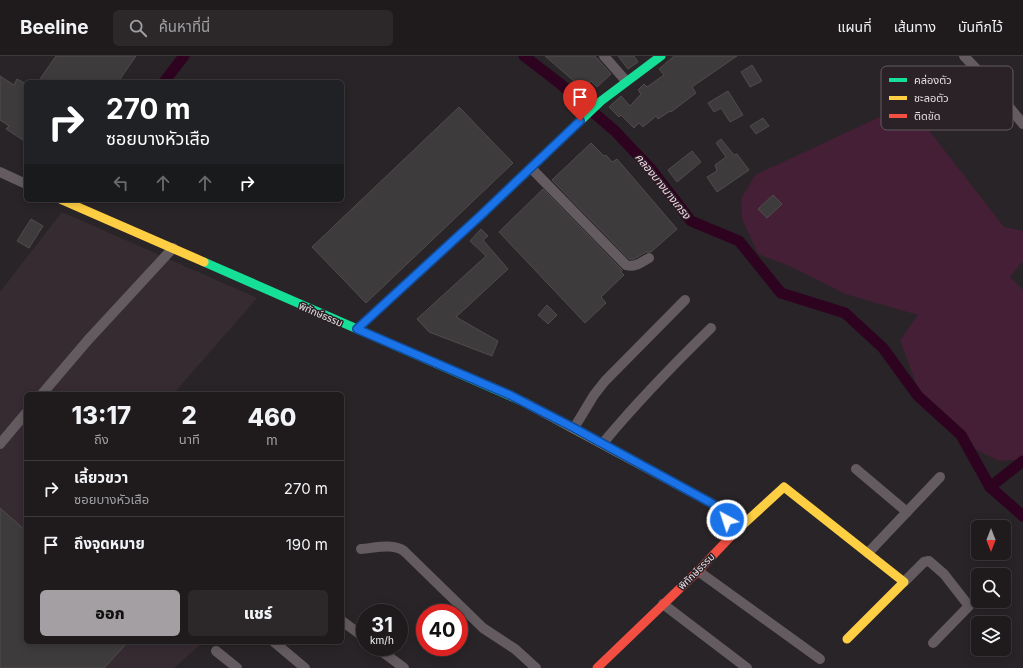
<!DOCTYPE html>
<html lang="th">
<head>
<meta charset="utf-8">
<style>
	:root { --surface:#1f1b1d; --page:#2c282a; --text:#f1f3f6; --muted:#a1a1a4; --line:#3c393b; --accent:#a49fa2 }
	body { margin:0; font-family:Inter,"Noto Sans Thai",sans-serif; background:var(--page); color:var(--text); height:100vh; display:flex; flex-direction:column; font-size:15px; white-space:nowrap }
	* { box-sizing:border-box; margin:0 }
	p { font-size:13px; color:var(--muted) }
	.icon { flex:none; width:22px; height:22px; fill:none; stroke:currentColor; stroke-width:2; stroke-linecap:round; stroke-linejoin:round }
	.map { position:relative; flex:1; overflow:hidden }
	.side { position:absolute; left:24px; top:336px; width:320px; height:252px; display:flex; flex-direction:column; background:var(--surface); border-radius:6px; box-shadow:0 2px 10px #0003,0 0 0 1px var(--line) }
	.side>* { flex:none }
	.banner { position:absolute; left:24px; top:24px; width:320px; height:122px; border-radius:6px; box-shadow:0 2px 10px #0003,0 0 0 1px var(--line); background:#202124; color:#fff; overflow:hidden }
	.needle { width:26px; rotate:180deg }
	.buttons { position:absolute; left:971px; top:464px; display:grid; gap:8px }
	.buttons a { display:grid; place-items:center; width:40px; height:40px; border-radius:6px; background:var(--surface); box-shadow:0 2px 10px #0003,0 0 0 1px var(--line); font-size:20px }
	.speed { position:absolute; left:356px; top:548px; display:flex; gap:8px; font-size:20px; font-weight:700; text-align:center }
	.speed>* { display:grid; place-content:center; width:52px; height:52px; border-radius:50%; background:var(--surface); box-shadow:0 2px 10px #0003,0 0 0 1px var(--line); line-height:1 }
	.speed small { font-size:10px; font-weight:400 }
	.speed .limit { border:6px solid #d22; background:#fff; color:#111 }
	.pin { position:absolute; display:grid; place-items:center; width:34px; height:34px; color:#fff; margin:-41px -17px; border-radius:50% 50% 50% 0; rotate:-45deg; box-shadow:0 0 4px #0007 }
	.pin .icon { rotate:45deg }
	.me { position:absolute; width:44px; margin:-22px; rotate:320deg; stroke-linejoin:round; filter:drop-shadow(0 0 3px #0008) }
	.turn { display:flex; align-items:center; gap:14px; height:84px; padding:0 16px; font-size:18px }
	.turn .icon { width:52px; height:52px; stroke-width:2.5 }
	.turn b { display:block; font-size:28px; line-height:34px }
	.lanes { display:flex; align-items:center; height:38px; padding:0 16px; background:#0003; justify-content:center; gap:20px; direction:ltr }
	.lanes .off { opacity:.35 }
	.eta { display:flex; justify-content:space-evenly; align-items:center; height:68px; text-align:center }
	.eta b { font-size:24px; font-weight:800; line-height:28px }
	.primary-button { display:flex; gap:8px; margin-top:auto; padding:8px 16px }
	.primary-button a { flex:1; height:46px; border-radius:6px; background:var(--accent); color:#111; font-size:16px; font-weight:800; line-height:46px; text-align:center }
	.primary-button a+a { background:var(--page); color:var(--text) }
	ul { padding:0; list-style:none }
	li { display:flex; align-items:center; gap:12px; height:56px; padding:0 16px; border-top:1px solid var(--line) }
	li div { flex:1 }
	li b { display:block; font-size:15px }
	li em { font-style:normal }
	header { display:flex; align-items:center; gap:24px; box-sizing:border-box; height:56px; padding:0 20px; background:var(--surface); border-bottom:1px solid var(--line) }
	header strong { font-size:19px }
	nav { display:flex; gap:22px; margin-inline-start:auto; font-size:14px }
	.search { width:280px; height:36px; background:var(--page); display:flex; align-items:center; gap:10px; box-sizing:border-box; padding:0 14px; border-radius:6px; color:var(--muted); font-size:15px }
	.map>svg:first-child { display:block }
	.built { fill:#372b32 }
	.green { fill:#441f36 }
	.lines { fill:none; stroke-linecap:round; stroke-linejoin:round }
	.canal { stroke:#2d0320; stroke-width:11 }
	.building { fill:#3e3b3d; stroke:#504c4e }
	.street { stroke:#635b5f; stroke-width:10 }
	.fast { stroke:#16e098; stroke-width:9 }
	.slow { stroke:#ffcf43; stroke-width:9 }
	.jam { stroke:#f24e42; stroke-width:9 }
	.route-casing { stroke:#114b97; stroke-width:10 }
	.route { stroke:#1a73e8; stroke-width:7 }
	.labels { text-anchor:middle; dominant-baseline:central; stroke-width:3; stroke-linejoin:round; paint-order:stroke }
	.street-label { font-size:10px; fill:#e7e1e4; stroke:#2b2227 }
	.water-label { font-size:11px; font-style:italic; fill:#fcd8ec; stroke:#2b2227 }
	.key { fill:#2b2227; stroke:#635b60; stroke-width:1 }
	.key-label { font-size:11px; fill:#e7e1e4 }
</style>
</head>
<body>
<header>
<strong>Beeline</strong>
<div class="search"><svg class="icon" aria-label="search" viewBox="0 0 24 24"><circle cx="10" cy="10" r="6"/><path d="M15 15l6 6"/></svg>ค้นหาที่นี่</div>
<nav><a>แผนที่</a><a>เส้นทาง</a><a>บันทึกไว้</a></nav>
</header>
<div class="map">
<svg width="1023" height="612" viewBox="0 0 1023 612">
	<rect width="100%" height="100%" fill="#292427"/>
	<polygon class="built" points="62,156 257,242 173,338 26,338 26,586 203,586 174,612 0,612 0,236"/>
	<polygon class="green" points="945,12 950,34 928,73 1004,171 1023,175 1023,205 1010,221 1023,234 1023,403 999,405 975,393 945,371 922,344 900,284 918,259 845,238 794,212 758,198 742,163 741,143 755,119 914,45"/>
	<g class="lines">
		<g class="canal">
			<polyline points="524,0 558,26 615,75 651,113 691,165 739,185 781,237 845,257 883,292 918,340 961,379 990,431 1023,460"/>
			<polyline points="164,26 184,0"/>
			<polyline points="990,431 1023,405"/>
		</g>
	</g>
	<g class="building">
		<polygon points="56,0 136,0 118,26 38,26"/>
		<polygon points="545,0 595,0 611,18 597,31 591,25 583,33"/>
		<polygon points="618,0 634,0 638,6 628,13"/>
		<polygon points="674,0 737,0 692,31 696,37 671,56 670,55 658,63 656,60 643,71 639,67 634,72 621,59 619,61 609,51 621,40 630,50 641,38 638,34 644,28 647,31 664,19 659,13"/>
		<polygon points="752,9 762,25 750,31 741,16"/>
		<polygon points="0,20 14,29 17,23 26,28 26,86 6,73 9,70 0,64"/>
		<polygon points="728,35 743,59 730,66 721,52 714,56 708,47"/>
		<polygon points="459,51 513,107 366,247 312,191"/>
		<polygon points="763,62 769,70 756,78 750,70"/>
		<polygon points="721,83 734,99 737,98 749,114 717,136 707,121 717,115 715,109 726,101 716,87"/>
		<polygon points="591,87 604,100 606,99 612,106 617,103 677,173 651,196 646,196 634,203 629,203 552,124"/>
		<polygon points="692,95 701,106 677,126 668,114"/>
		<polygon points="543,133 622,214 621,216 624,219 601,241 606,247 585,267 499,176"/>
		<polygon points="773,139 782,148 767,162 758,153"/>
		<polygon points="31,163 43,170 29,192 17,185"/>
		<polygon points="481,173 488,180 483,184 508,213 456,261 498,285 492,300 429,276 417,263 486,200 470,185"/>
		<polygon points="547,249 557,259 548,268 538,259"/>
		<polygon points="0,452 26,475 26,586 128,586 104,612 0,612"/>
	</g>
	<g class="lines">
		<g class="street">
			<polyline points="604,0 626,25"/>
			<polyline points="964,0 988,25 1023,68"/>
			<path d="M531,112L626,209C635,212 642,206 649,202"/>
			<polyline points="0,116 26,128"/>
			<polyline points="42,338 88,284 173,192"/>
			<polyline points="574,372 594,339 605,325 685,244"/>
			<path d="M603,387C637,346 673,309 711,272"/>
			<polyline points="0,388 26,357"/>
			<polyline points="856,413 907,456"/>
			<path d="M361,493C375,492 392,487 404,495L483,572L515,593L536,612"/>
			<polyline points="868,497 940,421"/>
			<polyline points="698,515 820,603"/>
			<polyline points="904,526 924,506 929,505 944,518 969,550 933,587"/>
			<polyline points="663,548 747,612"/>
			<polyline points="342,565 365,582"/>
			<polyline points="274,586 305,612"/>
			<polyline points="376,591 404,612"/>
			<polyline points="216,595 237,612"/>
		</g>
		<g class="fast">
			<polyline points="477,163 601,45 661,0"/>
			<polyline points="204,206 524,346"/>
		</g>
		<g class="slow">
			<polyline points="62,144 204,206"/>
			<polyline points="524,346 689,435"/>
			<polyline points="736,475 784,431 904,526 847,583"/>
		</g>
		<g class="jam">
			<polyline points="357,273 477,163"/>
			<polyline points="597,612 698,515 736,475 721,455 713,448 689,435"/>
		</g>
	</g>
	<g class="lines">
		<g class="route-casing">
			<polyline id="route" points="580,65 480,160 357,273 510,339 574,372 713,448 727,464"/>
		</g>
		<use href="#route" class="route"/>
	</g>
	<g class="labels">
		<g class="street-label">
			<text transform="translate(321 258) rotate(23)">พิทักษ์ธรรม</text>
			<text transform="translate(696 515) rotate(-45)">พิทักษ์ธรรม</text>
		</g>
		<g class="water-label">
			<text transform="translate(663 130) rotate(51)">คลองบางนางเกรง</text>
		</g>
	</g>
	<rect x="881" y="10" width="132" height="64" rx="6" class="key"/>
	<rect x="889" y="22" width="18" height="4" fill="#16e098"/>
	<rect x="889" y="40" width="18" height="4" fill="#ffcf43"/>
	<rect x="889" y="58" width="18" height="4" fill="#f24e42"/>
	<g class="key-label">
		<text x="914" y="28">คล่องตัว</text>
		<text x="914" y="46">ชะลอตัว</text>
		<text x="914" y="64">ติดขัด</text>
	</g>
</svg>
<div class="buttons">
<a><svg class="needle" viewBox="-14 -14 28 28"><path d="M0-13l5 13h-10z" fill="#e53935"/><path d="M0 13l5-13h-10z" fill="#a1a1a4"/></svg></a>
<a><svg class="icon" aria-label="search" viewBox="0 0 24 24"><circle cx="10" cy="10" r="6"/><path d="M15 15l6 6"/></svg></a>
<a><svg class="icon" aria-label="layers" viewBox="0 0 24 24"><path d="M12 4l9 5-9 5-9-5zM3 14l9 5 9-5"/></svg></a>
</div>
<div class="speed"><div>31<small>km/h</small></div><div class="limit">40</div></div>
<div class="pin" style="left:580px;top:65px;background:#d93025"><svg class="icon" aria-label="arrive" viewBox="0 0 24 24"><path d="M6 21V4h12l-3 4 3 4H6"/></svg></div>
<svg class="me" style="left:727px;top:464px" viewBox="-20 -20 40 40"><circle r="17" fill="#1a73e8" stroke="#fff" stroke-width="3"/><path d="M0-11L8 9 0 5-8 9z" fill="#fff"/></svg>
<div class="banner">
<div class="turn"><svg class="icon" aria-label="right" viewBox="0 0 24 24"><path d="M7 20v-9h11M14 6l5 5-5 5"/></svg><div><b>270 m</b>ซอยบางหัวเสือ</div></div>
<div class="lanes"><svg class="icon off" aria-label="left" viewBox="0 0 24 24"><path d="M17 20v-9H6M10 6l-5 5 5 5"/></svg><svg class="icon off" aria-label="ahead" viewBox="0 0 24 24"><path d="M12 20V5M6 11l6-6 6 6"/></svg><svg class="icon off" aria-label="ahead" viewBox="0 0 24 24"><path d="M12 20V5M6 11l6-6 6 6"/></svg><svg class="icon" aria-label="right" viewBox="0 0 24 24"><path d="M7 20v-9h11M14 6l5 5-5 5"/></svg></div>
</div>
<section class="side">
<div class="eta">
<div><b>13:17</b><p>ถึง</p></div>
<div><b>2</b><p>นาที</p></div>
<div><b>460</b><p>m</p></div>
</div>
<ul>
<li><svg class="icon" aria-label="right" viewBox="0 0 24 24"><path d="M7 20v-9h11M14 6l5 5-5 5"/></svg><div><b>เลี้ยวขวา</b><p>ซอยบางหัวเสือ</p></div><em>270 m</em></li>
<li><svg class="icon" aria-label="arrive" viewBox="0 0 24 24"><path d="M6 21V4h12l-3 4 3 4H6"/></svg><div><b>ถึงจุดหมาย</b></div><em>190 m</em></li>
</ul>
<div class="primary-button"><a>ออก</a><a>แชร์</a></div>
</section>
</div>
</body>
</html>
